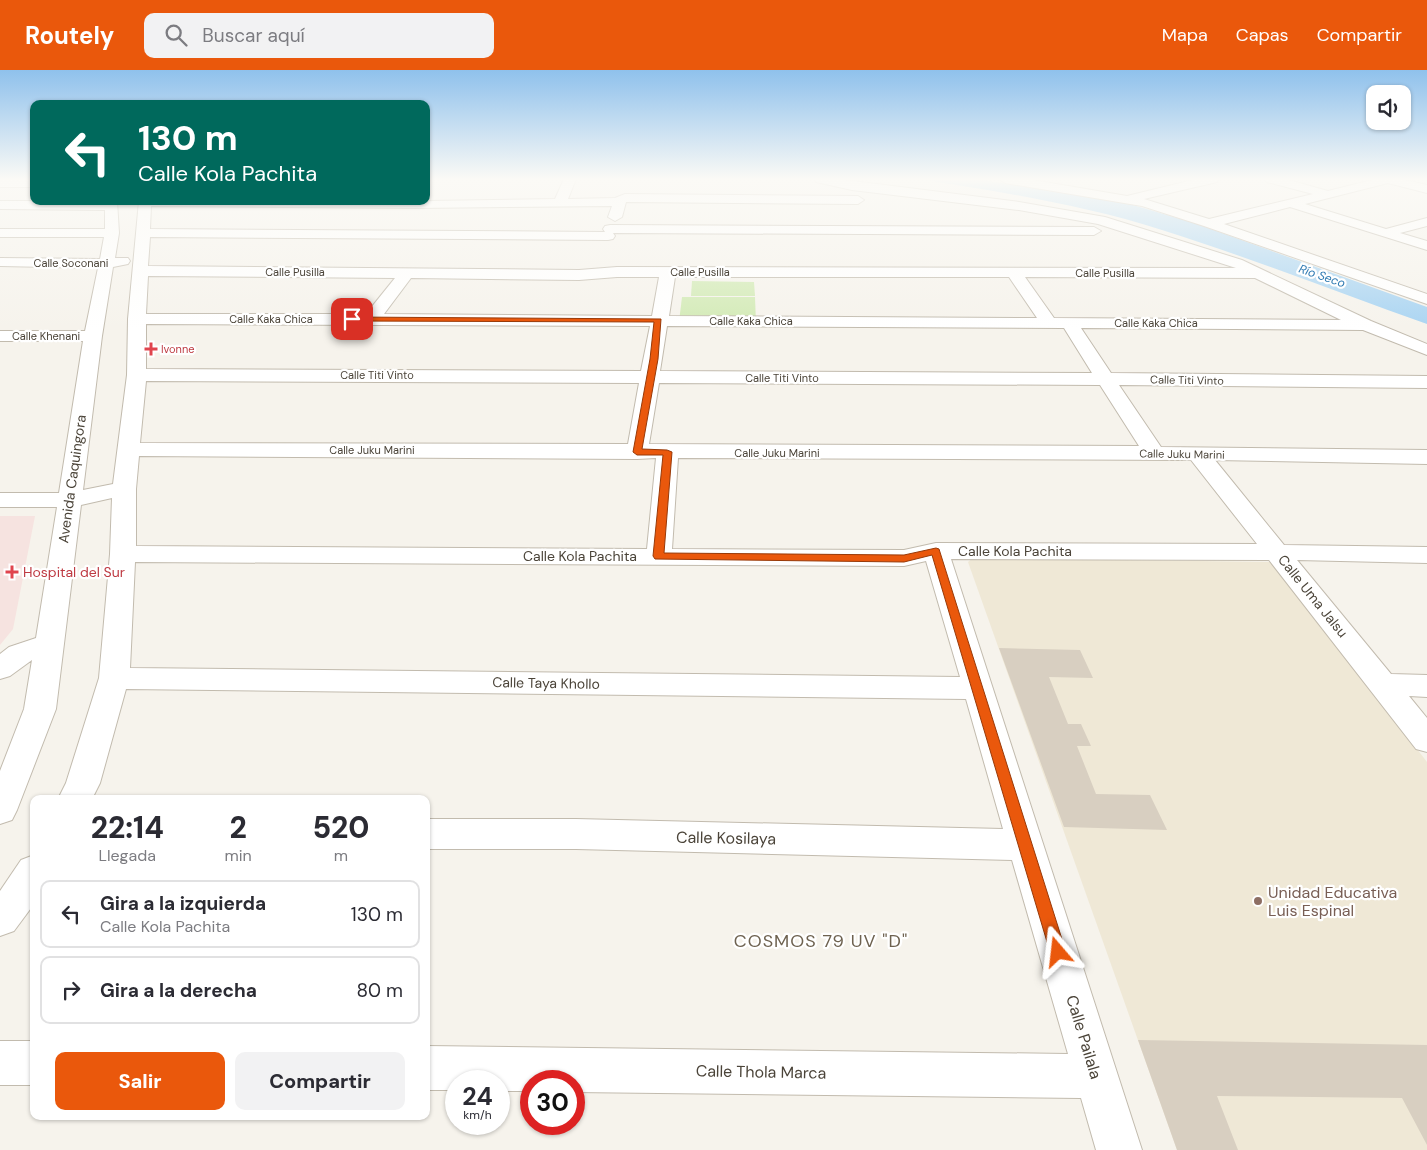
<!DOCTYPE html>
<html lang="es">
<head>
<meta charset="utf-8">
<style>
	:root { --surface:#fff; --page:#f2f2f3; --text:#2b2b33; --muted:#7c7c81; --line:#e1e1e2; --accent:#ea580c }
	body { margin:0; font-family:"DM Sans",sans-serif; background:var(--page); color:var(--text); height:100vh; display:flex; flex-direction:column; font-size:19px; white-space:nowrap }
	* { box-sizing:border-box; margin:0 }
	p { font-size:16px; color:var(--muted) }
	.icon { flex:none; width:28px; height:28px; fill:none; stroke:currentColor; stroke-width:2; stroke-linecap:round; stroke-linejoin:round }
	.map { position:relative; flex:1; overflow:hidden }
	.sheet { position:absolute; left:30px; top:725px; width:400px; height:325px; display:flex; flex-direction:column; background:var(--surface); border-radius:10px; box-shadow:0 1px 4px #0004 }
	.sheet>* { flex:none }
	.guide { position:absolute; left:30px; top:30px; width:400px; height:105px; border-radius:10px; box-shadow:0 1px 4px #0004; background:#00695c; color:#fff; overflow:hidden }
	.fabs { position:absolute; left:1366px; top:15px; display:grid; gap:10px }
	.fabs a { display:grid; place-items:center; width:45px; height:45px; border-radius:10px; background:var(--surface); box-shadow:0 1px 4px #0004; font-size:25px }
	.speed { position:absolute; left:445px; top:1000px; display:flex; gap:10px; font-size:25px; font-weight:700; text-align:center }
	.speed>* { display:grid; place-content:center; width:65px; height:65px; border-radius:50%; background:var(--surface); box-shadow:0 1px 4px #0004; line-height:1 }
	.speed small { font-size:12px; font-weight:400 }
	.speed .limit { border:8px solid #d22; background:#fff; color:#111 }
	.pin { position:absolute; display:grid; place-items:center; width:42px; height:42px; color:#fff; margin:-21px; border-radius:10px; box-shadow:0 2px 8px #0006 }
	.me { position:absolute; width:55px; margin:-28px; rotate:343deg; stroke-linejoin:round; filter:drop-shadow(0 0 4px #0008) }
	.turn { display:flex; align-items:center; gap:18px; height:105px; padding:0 25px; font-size:22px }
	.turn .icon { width:65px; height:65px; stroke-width:2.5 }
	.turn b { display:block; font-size:35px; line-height:42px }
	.eta { display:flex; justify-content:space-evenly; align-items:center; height:85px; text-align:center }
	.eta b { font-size:30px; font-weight:800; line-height:35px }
	.cta { display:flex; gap:10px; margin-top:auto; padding:10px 25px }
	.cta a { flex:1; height:58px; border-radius:10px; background:var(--accent); color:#fff; font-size:20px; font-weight:800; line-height:58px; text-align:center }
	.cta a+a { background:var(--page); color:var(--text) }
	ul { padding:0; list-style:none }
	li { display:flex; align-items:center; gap:15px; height:68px; margin:0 10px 8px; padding:0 15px; border:2px solid var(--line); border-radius:10px }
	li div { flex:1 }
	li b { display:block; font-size:19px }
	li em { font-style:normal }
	header { display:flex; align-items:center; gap:30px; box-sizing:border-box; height:70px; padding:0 25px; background:var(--accent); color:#fff }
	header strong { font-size:24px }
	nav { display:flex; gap:28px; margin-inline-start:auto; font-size:18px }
	.search { width:350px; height:45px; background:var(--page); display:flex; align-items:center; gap:12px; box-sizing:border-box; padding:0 18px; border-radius:10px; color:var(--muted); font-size:19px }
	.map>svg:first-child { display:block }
	.education { fill:#efe8d6 }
	.medical { fill:#f6e3e0 }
	.green { fill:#d2eab5 }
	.water { fill:#a9d4f2 }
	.building { fill:#d8cfc1 }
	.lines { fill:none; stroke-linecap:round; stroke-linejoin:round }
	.minor-casing { stroke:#c2bbae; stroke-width:2 }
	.minor { fill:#fff; fill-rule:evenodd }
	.route { fill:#ea580c; stroke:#983908 }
	.health-dot { fill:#e0444e; stroke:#fff; stroke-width:2 }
	.education-dot { fill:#8d6e63; stroke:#fff; stroke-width:2 }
	.labels { text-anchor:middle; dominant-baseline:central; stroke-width:4.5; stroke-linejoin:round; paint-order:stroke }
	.far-street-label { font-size:11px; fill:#4b4439; stroke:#fff }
	.far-health-label { font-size:11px; fill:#be3a42; stroke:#fff; text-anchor:start }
	.far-water-label { font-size:12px; font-style:italic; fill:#2e7ab2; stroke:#fff }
	.street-label { font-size:14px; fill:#4b4439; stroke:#fff }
	.health-label { font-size:14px; fill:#be3a42; stroke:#fff; text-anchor:start }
	.near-street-label { font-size:16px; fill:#4b4439; stroke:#fff }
	.near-education-label { font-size:16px; fill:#785e54; stroke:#fff; text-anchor:start }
	.near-neighbourhood-label { font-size:18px; letter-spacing:1px; fill:#6e6250; stroke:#fff }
</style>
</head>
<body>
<header>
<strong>Routely</strong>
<div class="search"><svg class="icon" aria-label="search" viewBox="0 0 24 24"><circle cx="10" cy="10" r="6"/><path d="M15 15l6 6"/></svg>Buscar aquí</div>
<nav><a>Mapa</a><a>Capas</a><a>Compartir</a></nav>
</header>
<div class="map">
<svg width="1427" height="1080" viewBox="0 0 1427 1080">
	<rect width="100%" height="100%" fill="#f6f3ec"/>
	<polygon class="education" points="973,488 1273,492 1427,692 1427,1080 1177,1080 968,492"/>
	<polygon class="medical" points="0,446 35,446 13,559 0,575"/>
	<g class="green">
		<polygon points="692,211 754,212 755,226 691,226"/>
		<polygon points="682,227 755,227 756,253 679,252"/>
	</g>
	<path class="water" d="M920,109H976L1123,132L1194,153L1427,237V254C1339,223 1251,188 1162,160C1084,135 1001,122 920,109Z"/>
	<g class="building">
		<polygon points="999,578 1080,580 1093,608 1049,607 1068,654 1081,654 1091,676 1077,676 1096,724 1150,725 1167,760 1064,757"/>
		<polygon points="1138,970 1427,975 1427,1075 1402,1028 1217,1026 1238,1080 1177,1080"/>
	</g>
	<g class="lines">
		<g class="minor-casing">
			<g id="minor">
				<rect x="0" y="109" width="34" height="8"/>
				<path d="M564,109H576L568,129L615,128L625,124L858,126L864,130L858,134L626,132L622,147L615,151L608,147L612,136L414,138L151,136L150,159L605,162L603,159L605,156L610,155L1094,157L1101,161L1094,165L613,163L615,166L613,169L608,170L150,167L148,196L579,200L617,197L1236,198L1098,154L1019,140L852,120L816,112L814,109H837L1019,132L1105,147L1242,190L1371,251L1427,274V285L1363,260L1081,258L1111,303L1427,306V318L1119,315L1161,377L1427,380V394L1215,390L1284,475L1427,477V493L1297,490L1391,604L1427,605V627L1409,626L1427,648V682L1416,679L1269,490L951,489L1142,1080H1096L1081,1028L574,1022V1011H531V1021H499V1011H456V1020H426V976L1068,984L1012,790L576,779H426V749H576L1003,759L966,629L126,619L100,713L92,729H58L66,713L99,608L110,484L112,428L81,435L56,639L17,740L12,750L0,754V701L24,639L32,590L10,606L0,609V584L9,577L36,568L57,437H0V423H59L83,271H0V261H85L98,198L0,196V188L100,189L104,167H0V159H105V140L0,139V131H117L119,163L115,188H128L130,191L128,194L113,197L102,266L83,420L113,414L127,305L128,249L139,131H426L555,129ZM148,206L395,208L366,244H146ZM617,207H659L652,246L384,244L411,208L579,210ZM675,207H1009L1037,248L669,246ZM1025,207L1255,208L1341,250L1054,248ZM146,254L650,256L641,301L146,299ZM667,256L1064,258L1092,303L660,301ZM146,311L639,313L628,374L140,373ZM659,313L1100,315L1139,376L649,374ZM139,386L637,389L656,388L647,479L136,476V419ZM678,388L1191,390L1257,474L936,473L904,480L672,479ZM926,491L960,607L130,598L135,492L904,496Z"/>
				<polygon points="999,109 1027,109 1127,126 1197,109 1219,109 1217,112 1144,129 1209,149 1313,124 1267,112 1265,109 1285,109 1328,121 1376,109 1401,109 1427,115 1427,123 1388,113 1305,134 1386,159 1427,148 1427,156 1400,163 1427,171 1427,180 1290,137 1224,154 1427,224 1427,234 1204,156 1142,136 1005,113"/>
				<polygon points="34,785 34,834 14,861 0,866 0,821 21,790"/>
				<rect x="0" y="971" width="34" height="44"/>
			</g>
		</g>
		<use href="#minor" class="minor"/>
	</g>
	<linearGradient id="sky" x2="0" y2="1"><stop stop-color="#8fc1ec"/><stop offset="0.42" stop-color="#fbfaf6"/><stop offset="1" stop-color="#fbfaf6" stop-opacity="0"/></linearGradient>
	<rect width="1427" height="260" fill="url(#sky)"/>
	<polygon class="route" points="350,247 661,249 658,289 642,379 667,380 672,382 664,483 904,485 936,478 939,479 1066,882 1064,887 1058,889 1052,887 1050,882 932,485 904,492 655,489 653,486 663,385 637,385 633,382 650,289 654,252 352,251 350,250"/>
	<g class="health-dot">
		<path d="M148.5 271.5h5v5h5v5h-5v5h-5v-5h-5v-5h5z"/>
		<path d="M9.5 494.5h5v5h5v5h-5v5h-5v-5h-5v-5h5z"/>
	</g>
	<circle class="education-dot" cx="1258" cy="831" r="5"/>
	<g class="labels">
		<g class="far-street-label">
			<text x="71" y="193">Calle Soconani</text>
			<text x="295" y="202">Calle Pusilla</text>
			<text x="700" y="202">Calle Pusilla</text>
			<text x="1105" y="203">Calle Pusilla</text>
			<text x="271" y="249">Calle Kaka Chica</text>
			<text x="751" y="251">Calle Kaka Chica</text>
			<text x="1156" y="253">Calle Kaka Chica</text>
			<text x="46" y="266">Calle Khenani</text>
			<text x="377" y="305">Calle Titi Vinto</text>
			<text x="782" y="308">Calle Titi Vinto</text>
			<text transform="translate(1187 310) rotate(1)">Calle Titi Vinto</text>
			<text x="372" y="380">Calle Juku Marini</text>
			<text x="777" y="383">Calle Juku Marini</text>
			<text transform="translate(1182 384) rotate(1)">Calle Juku Marini</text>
		</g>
		<g class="far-health-label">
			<text x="161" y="279">Ivonne</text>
		</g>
		<g class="far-water-label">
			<text transform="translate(1322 206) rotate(19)">Río Seco</text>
		</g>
		<g class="street-label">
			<text transform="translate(72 409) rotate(-82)">Avenida Caquingora</text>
			<text x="1015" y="481">Calle Kola Pachita</text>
			<text x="580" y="486">Calle Kola Pachita</text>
			<text transform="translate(1313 526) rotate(51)">Calle Uma Jalsu</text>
			<text transform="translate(546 613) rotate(1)">Calle Taya Khollo</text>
		</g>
		<g class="health-label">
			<text x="23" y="502">Hospital del Sur</text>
		</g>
		<g class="near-street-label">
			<text transform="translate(726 768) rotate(1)">Calle Kosilaya</text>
			<text transform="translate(1084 967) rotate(73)">Calle Pailala</text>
			<text transform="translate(761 1002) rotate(1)">Calle Thola Marca</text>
		</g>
		<g class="near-education-label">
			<text x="1268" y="822">Unidad Educativa<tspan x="1268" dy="18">Luis Espinal</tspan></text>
		</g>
		<g class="near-neighbourhood-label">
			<text x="821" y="871">COSMOS 79 UV "D"</text>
		</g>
	</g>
</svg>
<div class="fabs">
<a><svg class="icon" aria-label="sound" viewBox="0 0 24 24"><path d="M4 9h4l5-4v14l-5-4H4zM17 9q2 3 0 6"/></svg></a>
</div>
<div class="speed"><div>24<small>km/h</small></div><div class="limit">30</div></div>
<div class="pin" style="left:352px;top:249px;background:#d93025"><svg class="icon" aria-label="arrive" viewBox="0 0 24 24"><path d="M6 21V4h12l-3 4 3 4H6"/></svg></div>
<svg class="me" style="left:1058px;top:882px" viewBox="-20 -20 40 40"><path d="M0-17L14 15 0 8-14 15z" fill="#ea580c" stroke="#fff" stroke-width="4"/></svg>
<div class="guide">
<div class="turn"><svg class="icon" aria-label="left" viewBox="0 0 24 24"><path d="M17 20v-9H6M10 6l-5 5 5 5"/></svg><div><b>130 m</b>Calle Kola Pachita</div></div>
</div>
<section class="sheet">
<div class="eta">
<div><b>22:14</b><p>Llegada</p></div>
<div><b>2</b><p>min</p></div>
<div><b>520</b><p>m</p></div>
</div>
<ul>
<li><svg class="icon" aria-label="left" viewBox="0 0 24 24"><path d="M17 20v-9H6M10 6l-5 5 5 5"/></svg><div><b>Gira a la izquierda</b><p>Calle Kola Pachita</p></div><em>130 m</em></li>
<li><svg class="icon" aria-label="right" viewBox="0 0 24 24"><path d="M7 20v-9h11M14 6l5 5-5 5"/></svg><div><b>Gira a la derecha</b></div><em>80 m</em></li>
</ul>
<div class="cta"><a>Salir</a><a>Compartir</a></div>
</section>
</div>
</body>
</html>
